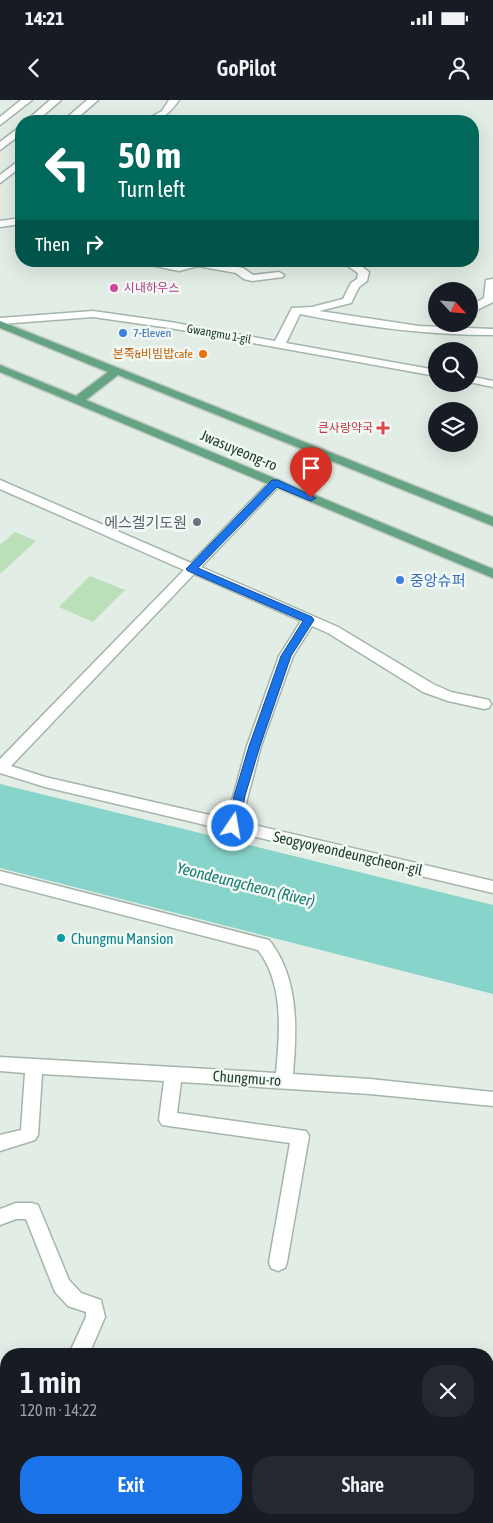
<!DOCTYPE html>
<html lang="en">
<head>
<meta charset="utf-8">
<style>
	:root { --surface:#171b24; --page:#242831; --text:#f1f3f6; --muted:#9ea1a6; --accent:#1a73e8 }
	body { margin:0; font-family:"Asap Condensed","Noto Sans KR",sans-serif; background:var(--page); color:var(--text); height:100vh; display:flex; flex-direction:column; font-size:19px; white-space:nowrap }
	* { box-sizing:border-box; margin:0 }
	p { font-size:16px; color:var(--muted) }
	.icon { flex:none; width:28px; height:28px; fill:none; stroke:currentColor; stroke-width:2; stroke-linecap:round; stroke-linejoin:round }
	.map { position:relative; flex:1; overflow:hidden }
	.sheet { position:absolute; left:0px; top:1248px; width:494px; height:176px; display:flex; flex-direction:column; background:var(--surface); border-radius:20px 20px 0 0; box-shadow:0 5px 20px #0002 }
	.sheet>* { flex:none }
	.hud { position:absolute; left:15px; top:15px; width:464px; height:152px; border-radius:20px; box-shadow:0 5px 20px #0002; background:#00695c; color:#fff; overflow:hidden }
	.needle { width:32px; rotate:116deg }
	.controls { position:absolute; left:428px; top:182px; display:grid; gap:10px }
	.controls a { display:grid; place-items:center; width:50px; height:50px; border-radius:50%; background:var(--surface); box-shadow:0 5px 20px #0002; font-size:25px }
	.pin { position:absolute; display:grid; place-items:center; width:42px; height:42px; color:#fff; margin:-51px -21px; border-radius:50% 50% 50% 0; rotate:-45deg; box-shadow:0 0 5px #0007 }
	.pin .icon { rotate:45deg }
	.me { position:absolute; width:55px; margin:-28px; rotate:12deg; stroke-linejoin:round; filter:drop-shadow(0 0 4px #0008) }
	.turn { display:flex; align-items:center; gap:18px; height:105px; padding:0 20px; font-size:22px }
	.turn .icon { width:65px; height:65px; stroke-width:2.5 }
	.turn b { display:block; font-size:35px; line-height:42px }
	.then { display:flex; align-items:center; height:48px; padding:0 20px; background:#0003; gap:10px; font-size:19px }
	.round { display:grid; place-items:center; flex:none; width:52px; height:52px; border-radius:20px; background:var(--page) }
	.head { display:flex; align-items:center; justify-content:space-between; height:85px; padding:0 20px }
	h1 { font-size:30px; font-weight:600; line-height:38px }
	.primary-button { display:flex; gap:10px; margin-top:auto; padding:10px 20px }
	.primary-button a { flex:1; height:58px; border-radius:20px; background:var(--accent); color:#fff; font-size:20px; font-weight:600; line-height:58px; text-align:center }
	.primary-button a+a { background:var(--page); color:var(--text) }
	.status { display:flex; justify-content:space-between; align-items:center; height:35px; padding:0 25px; background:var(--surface); direction:ltr }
	.status svg { height:14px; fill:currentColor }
	header { display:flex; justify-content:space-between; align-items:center; height:65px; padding:0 20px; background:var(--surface); font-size:22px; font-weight:600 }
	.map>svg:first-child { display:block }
	.green { fill:#badfb9 }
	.water { fill:#87d4cb }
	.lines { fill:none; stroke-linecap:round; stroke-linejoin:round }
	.minor-casing { stroke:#a4b5aa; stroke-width:3 }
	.major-casing { stroke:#c1c9c4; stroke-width:3 }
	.minor { fill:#fff; fill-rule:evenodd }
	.major { fill:#64a482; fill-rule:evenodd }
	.route { fill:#1a73e8; stroke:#114b97 }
	.hotel-dot { fill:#d1479c; stroke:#f2f9f4; stroke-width:2 }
	.shop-dot { fill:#3f7fe0; stroke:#f2f9f4; stroke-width:2 }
	.food-dot { fill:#e8710a; stroke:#f2f9f4; stroke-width:2 }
	.health-dot { fill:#e0444e; stroke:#f2f9f4; stroke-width:2 }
	.worship-dot { fill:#6b7280; stroke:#f2f9f4; stroke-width:2 }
	.culture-dot { fill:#0f9aa8; stroke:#f2f9f4; stroke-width:2 }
	.labels { text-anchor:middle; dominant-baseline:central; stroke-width:5; stroke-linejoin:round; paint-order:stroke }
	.far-hotel-label { font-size:12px; fill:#b23c85; stroke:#f2f9f4; text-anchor:start }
	.far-shop-label { font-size:12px; fill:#366cbe; stroke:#f2f9f4; text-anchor:start }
	.far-street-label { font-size:12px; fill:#213e2e; stroke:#f2f9f4 }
	.far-food-label { font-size:12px; fill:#c56008; stroke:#f2f9f4; text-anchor:end }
	.far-health-label { font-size:12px; fill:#be3a42; stroke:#f2f9f4; text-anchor:end }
	.street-label { font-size:15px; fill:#213e2e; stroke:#f2f9f4 }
	.worship-label { font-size:15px; fill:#5b616d; stroke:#f2f9f4; text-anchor:end }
	.shop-label { font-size:15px; fill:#366cbe; stroke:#f2f9f4; text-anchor:start }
	.culture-label { font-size:15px; fill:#0d838f; stroke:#f2f9f4; text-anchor:start }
	.water-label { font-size:16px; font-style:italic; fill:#187d72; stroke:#f2f9f4 }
</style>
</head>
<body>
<div class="status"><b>14:21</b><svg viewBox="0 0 49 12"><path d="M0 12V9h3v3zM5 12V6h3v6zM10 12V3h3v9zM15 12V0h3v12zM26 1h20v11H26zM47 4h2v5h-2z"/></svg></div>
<header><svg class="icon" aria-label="back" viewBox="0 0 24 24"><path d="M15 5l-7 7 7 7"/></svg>GoPilot<svg class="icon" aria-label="person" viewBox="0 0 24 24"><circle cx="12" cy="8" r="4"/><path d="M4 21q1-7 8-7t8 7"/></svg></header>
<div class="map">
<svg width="493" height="1423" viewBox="0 0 493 1423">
	<rect width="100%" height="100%" fill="#e2ede5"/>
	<g class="green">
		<polygon points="15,432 36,441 0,474 0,445"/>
		<polygon points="90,476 125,490 93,522 59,507"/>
	</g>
	<polygon class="water" points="0,684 493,805 493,894 0,768"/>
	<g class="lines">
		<g class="minor-casing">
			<g id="minor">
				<polygon points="21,0 32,0 0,25 0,17"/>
				<polygon points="50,0 61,0 37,21 26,21"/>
				<polygon points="87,0 98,0 74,21 63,21"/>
				<path d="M169,0H179C169,14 162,21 144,21L162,11Z"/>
				<polygon points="21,26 21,34 0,50 0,42"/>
				<polygon points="21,59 21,67 0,83 0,75"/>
				<polygon points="21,118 21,124 0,127 0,121"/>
				<polygon points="140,161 162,161 179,165 192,161 207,161 243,168 253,175 279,172 284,175 283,177 252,181 244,179 236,173 198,166 179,171 141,163"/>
				<path d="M369,161L360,165L369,172L367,181L359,187L351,203L319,211L419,226L493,229V235C428,235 364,227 300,214L286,243L436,270V276L170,228L93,217L0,224V218L93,211L170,222L275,241L292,208L312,207L343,199L351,183L357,179L358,173L345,164L346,162Z"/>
				<polygon points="493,179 493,202 469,214 469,206 484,198 486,180"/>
				<polygon points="469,276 493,281 493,287 469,282"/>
				<path d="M275,379L279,380L281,383L279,386L201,467L338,527L433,584L451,592L489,600L491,604L489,608L484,609L448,601L423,592L328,533L312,526L293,556L261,646L241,722L493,781V793L45,687L0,673V659L184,470L0,389V380L191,463L271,380ZM194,474L301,521L279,556L247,646L227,719L45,677L11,666Z"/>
				<path d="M0,771L269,840C299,878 297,928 293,974L370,979L493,992V1006L370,994L181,982L177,1013L306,1031L309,1036L287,1162L285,1168L278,1171L271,1168L269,1162L290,1043L162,1025L159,1020L164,981L42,974L38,1035L35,1040L0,1051V1035L21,1030L25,973L0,971V957L276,973C280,933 284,883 258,850L0,783Z"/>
				<polygon points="16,1103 32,1103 38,1105 69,1180 81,1193 101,1200 105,1217 89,1254 69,1254 86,1217 86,1212 68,1206 55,1192 26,1119 16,1119 0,1125 0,1109"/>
				<rect x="0" y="1339" width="6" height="20"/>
				<rect x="488" y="1371" width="5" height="20"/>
				<polygon points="124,1418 144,1418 143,1423 123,1423"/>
			</g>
		</g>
		<g class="major-casing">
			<polygon id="major" points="0,221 493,417 493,426 118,275 86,300 493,469 493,478 0,272 0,265 76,296 108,272 0,228"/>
		</g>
		<use href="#minor" class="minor"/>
		<use href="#major" class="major"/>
	</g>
	<polygon class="route" points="272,380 278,380 316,398 311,401 308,400 277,387 198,468 312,517 314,520 291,556 260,646 245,696 239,726 233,731 228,726 234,696 249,646 281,556 303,521 188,471 186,469"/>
	<circle class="hotel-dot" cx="114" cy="188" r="5"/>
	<g class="shop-dot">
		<circle cx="123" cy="233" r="5"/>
		<circle cx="400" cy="480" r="5"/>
	</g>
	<circle class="food-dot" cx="203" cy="254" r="5"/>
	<path class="health-dot" d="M380.5 320.5h5v5h5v5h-5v5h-5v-5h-5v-5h5z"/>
	<circle class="worship-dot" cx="197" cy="422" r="5"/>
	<circle class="culture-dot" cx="61" cy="838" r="5"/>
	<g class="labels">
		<g class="far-hotel-label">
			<text x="124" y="188">시내하우스</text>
		</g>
		<g class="far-shop-label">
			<text x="133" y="233">7-Eleven</text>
		</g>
		<g class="far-street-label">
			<text transform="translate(219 234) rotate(10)">Gwangmu 1-gil</text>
		</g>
		<g class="far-food-label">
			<text x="193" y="254">본죽&amp;비빔밥cafe</text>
		</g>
		<g class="far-health-label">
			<text x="373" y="328">큰사랑약국</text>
		</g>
		<g class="street-label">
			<text transform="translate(239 350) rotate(23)">Jwasuyeong-ro</text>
			<text transform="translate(348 753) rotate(13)">Seogyoyeondeungcheon-gil</text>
			<text transform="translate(247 978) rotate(4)">Chungmu-ro</text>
		</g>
		<g class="worship-label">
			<text x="187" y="422">에스겔기도원</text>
		</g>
		<g class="shop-label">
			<text x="410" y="480">중앙슈퍼</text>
		</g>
		<g class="culture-label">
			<text x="71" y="838">Chungmu Mansion</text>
		</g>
		<g class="water-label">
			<text transform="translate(246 784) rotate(14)">Yeondeungcheon (River)</text>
		</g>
	</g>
</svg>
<div class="controls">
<a><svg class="needle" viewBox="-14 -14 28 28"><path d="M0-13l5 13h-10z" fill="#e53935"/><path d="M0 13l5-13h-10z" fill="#9ea1a6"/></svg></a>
<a><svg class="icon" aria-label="search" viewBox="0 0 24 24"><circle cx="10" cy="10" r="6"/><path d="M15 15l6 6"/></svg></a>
<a><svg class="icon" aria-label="layers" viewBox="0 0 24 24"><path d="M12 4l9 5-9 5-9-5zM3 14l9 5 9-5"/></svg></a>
</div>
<div class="pin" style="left:311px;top:398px;background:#d93025"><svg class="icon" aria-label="arrive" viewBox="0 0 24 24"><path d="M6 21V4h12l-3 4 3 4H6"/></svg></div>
<svg class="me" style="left:233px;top:726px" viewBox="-20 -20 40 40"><circle r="17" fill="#1a73e8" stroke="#fff" stroke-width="3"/><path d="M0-11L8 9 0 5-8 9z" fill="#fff"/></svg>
<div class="hud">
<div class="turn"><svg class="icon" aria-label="left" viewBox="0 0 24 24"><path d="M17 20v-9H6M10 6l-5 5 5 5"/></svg><div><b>50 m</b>Turn left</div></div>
<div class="then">Then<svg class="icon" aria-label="right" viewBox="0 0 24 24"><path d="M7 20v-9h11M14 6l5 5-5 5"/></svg></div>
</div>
<section class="sheet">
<div class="head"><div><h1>1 min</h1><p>120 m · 14:22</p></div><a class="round"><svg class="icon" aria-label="close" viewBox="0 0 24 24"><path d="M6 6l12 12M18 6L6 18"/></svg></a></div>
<div class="primary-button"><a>Exit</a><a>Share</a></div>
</section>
</div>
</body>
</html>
